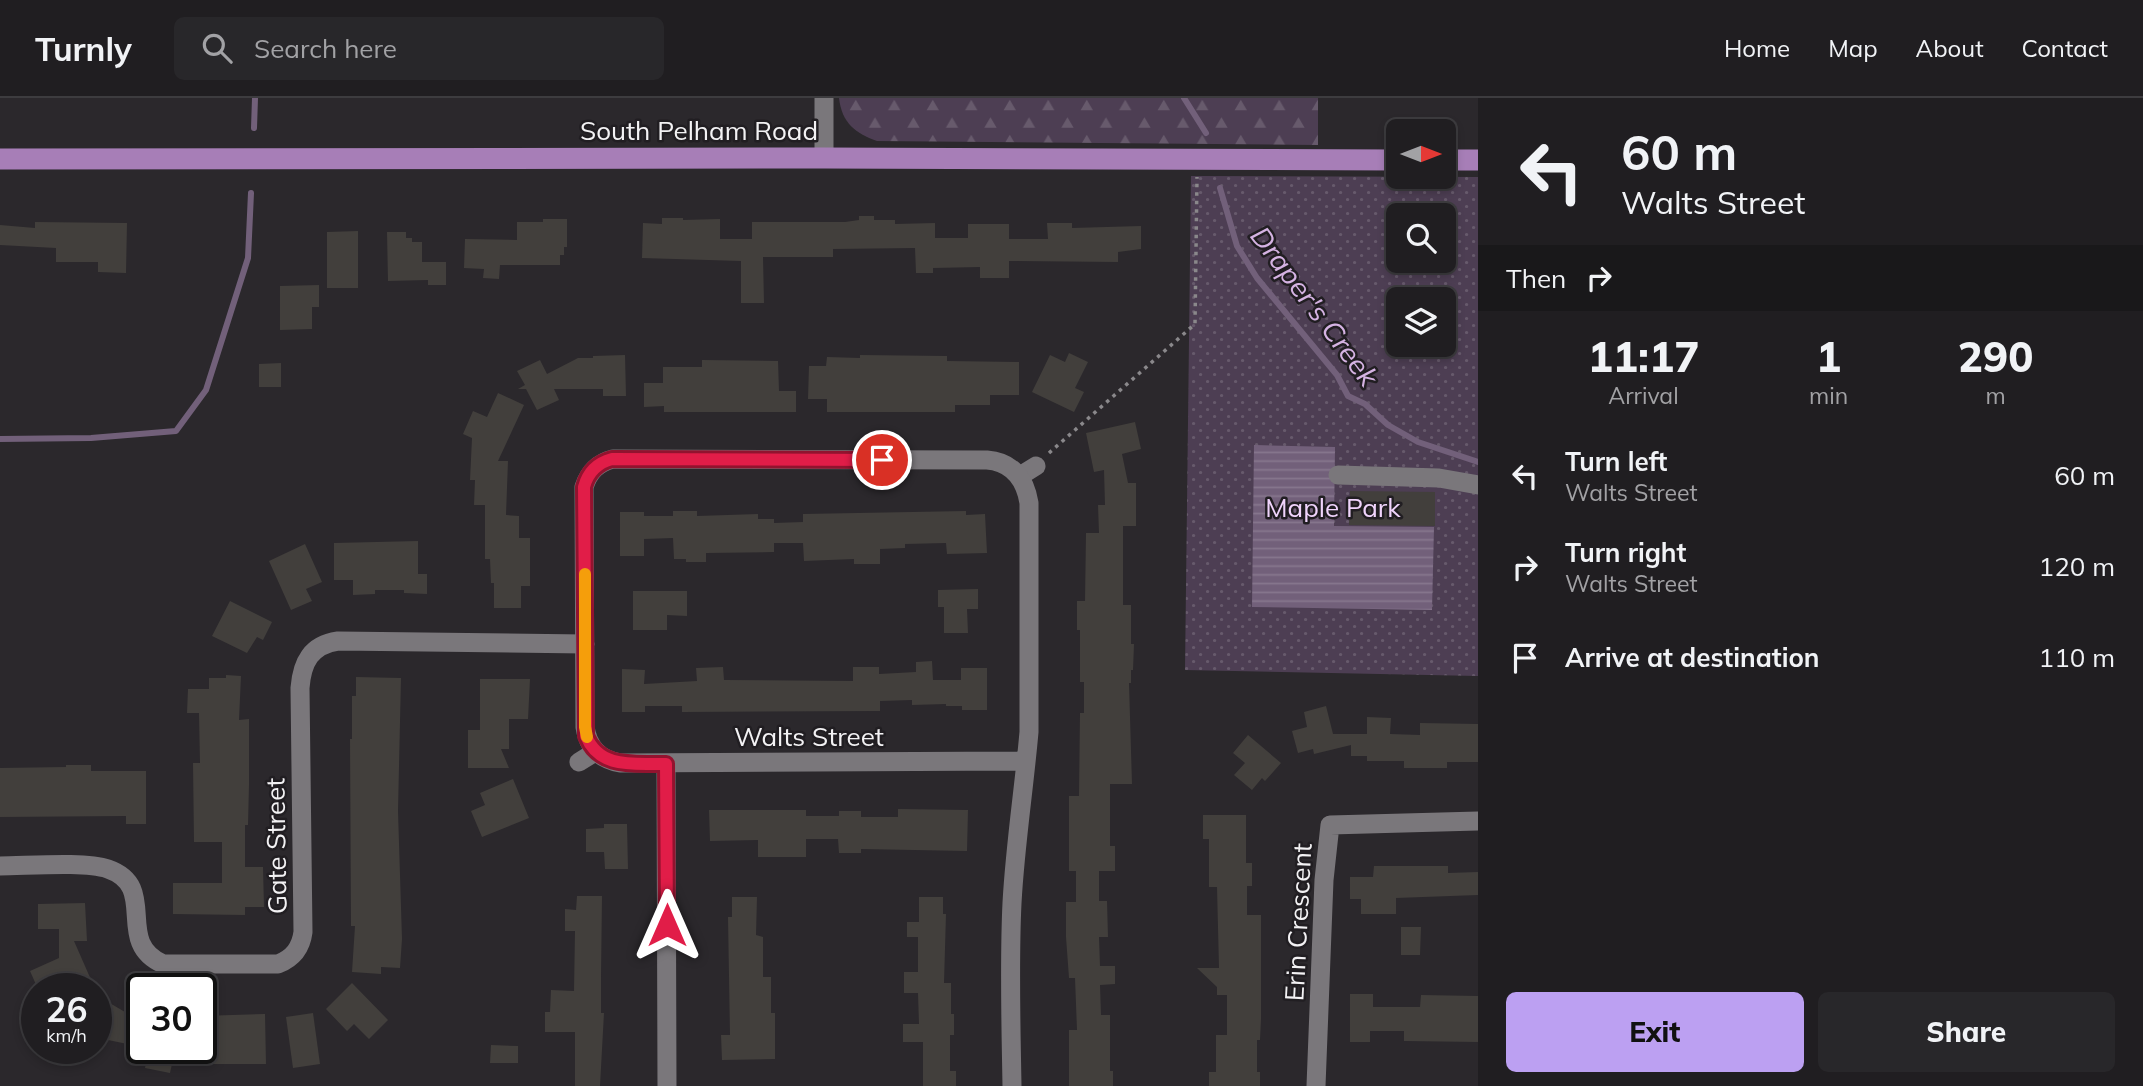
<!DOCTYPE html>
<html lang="en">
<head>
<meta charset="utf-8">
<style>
	:root { --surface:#201e21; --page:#28272a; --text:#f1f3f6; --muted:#a2a2a5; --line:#3d3c3f; --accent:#bca0f2 }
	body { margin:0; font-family:Mulish,sans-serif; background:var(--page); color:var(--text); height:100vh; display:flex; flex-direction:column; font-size:26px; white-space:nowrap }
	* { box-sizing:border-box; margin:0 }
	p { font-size:23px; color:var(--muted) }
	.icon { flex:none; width:38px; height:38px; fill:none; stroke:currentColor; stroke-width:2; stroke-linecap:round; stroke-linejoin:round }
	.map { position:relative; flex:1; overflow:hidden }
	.details { display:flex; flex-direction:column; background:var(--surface); width:665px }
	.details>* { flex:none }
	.top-card { background:#201e21; color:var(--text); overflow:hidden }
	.needle { width:46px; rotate:90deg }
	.controls { position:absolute; left:1386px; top:21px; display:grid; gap:14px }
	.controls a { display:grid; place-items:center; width:70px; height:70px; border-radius:10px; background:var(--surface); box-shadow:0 4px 10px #0003,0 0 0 2px var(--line); font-size:35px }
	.speed { position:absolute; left:21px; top:875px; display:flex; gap:14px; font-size:35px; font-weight:700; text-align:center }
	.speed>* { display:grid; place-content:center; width:91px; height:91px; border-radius:50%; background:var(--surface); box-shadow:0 4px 10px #0003,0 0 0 2px var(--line); line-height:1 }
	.speed small { font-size:18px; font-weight:400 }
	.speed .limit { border:4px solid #111; border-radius:10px; background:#fff; color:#111 }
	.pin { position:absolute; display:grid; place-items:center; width:60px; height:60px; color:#fff; margin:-30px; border:4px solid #fff; border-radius:50%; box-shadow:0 2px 7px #0007 }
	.me { position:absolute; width:77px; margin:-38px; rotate:0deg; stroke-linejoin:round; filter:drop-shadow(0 0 5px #0008) }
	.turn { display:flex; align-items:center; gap:24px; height:147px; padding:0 28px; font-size:32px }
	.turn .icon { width:91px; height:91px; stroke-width:2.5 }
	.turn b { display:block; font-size:49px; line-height:60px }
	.then { display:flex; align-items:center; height:66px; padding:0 28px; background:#0003; gap:14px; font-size:26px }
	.eta { display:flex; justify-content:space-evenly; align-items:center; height:119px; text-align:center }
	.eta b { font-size:42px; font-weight:800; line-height:49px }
	.button { display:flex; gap:14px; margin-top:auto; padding:14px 28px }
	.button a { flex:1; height:80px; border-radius:10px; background:var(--accent); color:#111; font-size:28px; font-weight:800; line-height:80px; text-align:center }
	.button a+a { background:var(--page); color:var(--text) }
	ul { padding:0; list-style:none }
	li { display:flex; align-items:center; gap:21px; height:91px; padding:0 28px }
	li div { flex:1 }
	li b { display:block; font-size:26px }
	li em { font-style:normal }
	header { display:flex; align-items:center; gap:42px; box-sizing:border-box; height:98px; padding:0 35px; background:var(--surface); border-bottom:2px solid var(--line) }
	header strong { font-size:33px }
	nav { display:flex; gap:38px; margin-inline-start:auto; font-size:24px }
	.search { width:490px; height:63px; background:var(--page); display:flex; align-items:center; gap:18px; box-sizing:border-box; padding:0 24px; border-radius:10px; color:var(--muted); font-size:26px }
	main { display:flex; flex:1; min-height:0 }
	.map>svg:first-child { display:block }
	.forest { fill:url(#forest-firs) }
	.park { fill:url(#park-dots); fill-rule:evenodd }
	.water { fill:url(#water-rules) }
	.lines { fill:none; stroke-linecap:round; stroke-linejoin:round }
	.stream { stroke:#72607a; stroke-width:6 }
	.building { fill:#423f3c }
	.path { stroke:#8a888b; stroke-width:3.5; stroke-dasharray:3.5 5; stroke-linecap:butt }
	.minor { stroke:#7a777b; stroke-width:19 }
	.major { stroke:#a77eb7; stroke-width:21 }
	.route-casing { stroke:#92132f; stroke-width:18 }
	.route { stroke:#e11d48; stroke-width:12 }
	.slow { stroke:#f59e0b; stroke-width:12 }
	.labels { text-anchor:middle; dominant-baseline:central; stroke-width:5; stroke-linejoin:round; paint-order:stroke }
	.street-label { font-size:26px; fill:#f3f2f4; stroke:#211e22 }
	.park-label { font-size:26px; fill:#f0d4fc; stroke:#211e22 }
	.water-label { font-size:28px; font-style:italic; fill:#d5b3e3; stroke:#211e22 }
</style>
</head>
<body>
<header>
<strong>Turnly</strong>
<div class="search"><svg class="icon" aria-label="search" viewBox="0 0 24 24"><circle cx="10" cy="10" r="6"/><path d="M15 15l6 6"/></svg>Search here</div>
<nav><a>Home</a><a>Map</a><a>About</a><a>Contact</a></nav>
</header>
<main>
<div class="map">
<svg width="1478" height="988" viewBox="0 0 1478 988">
	<defs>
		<pattern id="forest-firs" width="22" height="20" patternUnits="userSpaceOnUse" patternTransform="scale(1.75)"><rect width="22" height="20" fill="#4d3e53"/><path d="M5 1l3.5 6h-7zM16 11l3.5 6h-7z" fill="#675a6c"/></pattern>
		<pattern id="park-dots" width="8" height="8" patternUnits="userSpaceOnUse" patternTransform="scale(1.75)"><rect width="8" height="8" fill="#4d3e53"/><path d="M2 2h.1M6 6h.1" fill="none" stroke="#675a6c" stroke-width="1.8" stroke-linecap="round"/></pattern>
		<pattern id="water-rules" width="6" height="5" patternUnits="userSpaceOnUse" patternTransform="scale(1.75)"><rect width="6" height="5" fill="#72607a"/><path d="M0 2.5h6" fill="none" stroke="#87778e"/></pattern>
	</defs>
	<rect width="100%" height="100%" fill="#2b282c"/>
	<path class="forest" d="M839,0H1318V47L877,43C855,35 842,25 839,0Z"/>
	<path class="park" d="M1191,78L1478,79V578L1185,572ZM1398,117H1444V163H1398ZM1398,201H1444V247H1398Z"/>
	<polygon class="water" points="1254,347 1335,349 1334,428 1434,429 1432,512 1252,509"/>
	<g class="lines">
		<g class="stream">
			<polyline points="1184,0 1206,35"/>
			<polyline points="254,30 255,0"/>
			<polyline points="1220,90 1237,148 1257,180 1337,277 1348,298 1365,306 1388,327 1418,344 1478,364"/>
			<polyline points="0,341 91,340 176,333 206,292 248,160 251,95"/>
		</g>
	</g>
	<g class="building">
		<polygon points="859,118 874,118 874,122 895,122 895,126 935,125 935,140 968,140 968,126 1009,126 1009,141 1048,141 1047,125 1072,125 1072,130 1141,128 1141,151 1118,154 1118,164 1009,163 1009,180 980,180 980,169 933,170 933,175 916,175 915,150 833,151 833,159 763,159 764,205 741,205 741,163 642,160 643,125 662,126 662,120 683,120 683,122 720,121 720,141 752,141 752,124 845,124 859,122"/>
		<polygon points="543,121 567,121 567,149 564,149 564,157 560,157 560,167 500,167 499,181 483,180 484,171 464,170 465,141 517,142 517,124 543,124"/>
		<polygon points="35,124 127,125 126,175 98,174 98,164 56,164 56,150 0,147 0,127 35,130"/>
		<polygon points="358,133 358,190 327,190 327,134"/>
		<polygon points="387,134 406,134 406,140 412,140 412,144 422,144 422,164 446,164 446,187 428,187 428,182 388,183"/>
		<polygon points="319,187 319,209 312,209 312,231 280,232 280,188"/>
		<polygon points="1069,255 1088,264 1075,290 1084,294 1074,314 1032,294 1050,257 1065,264"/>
		<polygon points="625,257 626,298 603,298 603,291 554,291 559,302 537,312 526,291 518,291 525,287 517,273 540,262 547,276 578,260 593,260 593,258"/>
		<polygon points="860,257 947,258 947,263 1019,264 1019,297 990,297 990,307 955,307 955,314 827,314 827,301 808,301 809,268 826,268 827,259 860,260"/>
		<polygon points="702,262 778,263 779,293 796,293 796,314 664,314 664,308 644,309 644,285 663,285 663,269 702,269"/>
		<polygon points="281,265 281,289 259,289 259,266"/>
		<polygon points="498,295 524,307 498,363 508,363 506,417 519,418 519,440 530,440 530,488 521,488 521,510 494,510 494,485 491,485 490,461 485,461 485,407 474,407 475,382 470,382 472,340 463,336 473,313 487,319"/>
		<polygon points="1135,324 1141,351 1122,356 1128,385 1136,385 1136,428 1123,428 1123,507 1131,507 1131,546 1134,546 1133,572 1131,572 1131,585 1129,585 1132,686 1110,686 1110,748 1115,748 1115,773 1099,773 1099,803 1107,803 1108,839 1099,839 1100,868 1115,868 1115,886 1100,887 1101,917 1110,917 1110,973 1113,973 1113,988 1069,988 1069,932 1077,932 1075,880 1069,880 1066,839 1066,804 1076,804 1076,773 1069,773 1069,698 1079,698 1080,615 1084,615 1084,584 1080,584 1080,532 1077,532 1077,503 1085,503 1086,435 1099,435 1098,407 1105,407 1104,372 1094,374 1086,335"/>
		<polygon points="1350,393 1435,394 1435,428 1349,427"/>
		<polygon points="673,413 697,413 697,418 758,416 758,421 774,421 774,425 803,424 803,416 966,413 966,417 985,416 987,455 947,456 946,445 905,446 905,450 880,451 880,466 854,466 854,461 804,463 803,445 774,445 774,454 706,455 706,464 686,464 686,461 674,461 673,440 644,441 644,458 620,458 620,414 644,414 644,418 673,418"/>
		<polygon points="418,443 418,476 427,476 427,496 404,495 404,492 375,492 375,496 353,497 353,482 334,482 334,445"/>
		<polygon points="305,446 322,484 306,491 312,503 291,512 269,463"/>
		<polygon points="978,491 978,511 967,511 968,535 944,535 944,509 938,509 938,492"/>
		<polygon points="633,493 687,493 687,518 667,517 667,532 633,532"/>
		<polygon points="230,503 272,524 263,542 257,539 247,555 212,538"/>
		<polygon points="932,563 933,582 961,582 961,570 987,570 987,612 962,612 962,608 946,608 946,606 912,607 912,602 880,603 880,613 682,614 682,608 645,608 645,614 622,614 622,571 645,572 644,586 697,583 696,570 723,569 724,582 853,583 853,569 879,569 879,576 916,574 916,564"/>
		<polygon points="226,577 241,578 239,622 249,621 249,687 248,727 245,727 245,769 263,769 264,809 245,809 245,817 173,816 173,785 222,785 222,744 194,744 193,665 200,665 199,615 187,615 188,591 209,591 209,580 226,580"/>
		<polygon points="356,579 401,580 398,713 402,841 400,870 381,869 381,876 352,874 355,828 351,828 350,641 352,641 352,598 356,598"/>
		<polygon points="480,581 530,581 528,621 509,621 509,651 501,651 509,670 468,670 468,632 480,632"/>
		<polygon points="1326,608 1333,636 1367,636 1367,619 1391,620 1390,636 1420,637 1420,625 1478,626 1478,664 1447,664 1447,670 1404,670 1404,663 1367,663 1367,658 1351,658 1351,647 1314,656 1313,651 1298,655 1292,633 1307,629 1304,614"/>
		<polygon points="1248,637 1281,665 1265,683 1262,680 1252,692 1234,677 1245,665 1233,655"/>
		<polygon points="66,667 91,667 91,673 146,673 146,726 126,726 126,718 0,719 0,670 66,669"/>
		<polygon points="513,681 529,720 482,739 471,713 485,707 480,695"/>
		<polygon points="898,711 968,712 967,753 861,751 861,755 839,755 838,741 806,741 806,759 758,759 758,742 710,743 709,712 806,712 806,718 839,718 839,713 861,713 861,719 898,719"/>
		<polygon points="1203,717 1246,717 1246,765 1252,765 1252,788 1247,788 1247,817 1261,817 1261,921 1260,942 1257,942 1257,974 1260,974 1260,988 1209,988 1209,974 1216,974 1216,937 1227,937 1227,897 1217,897 1217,889 1197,870 1219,870 1217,789 1209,789 1209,741 1203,741"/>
		<polygon points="604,726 627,726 628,771 605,771 604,754 586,754 586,731 604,730"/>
		<polygon points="1374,768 1448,768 1448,775 1478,774 1478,797 1396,800 1396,816 1361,816 1361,801 1350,801 1350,779 1373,779"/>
		<polygon points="577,798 602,798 601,879 601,915 604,915 600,988 575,988 575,934 545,934 545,914 550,914 551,892 574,893 575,833 565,833 565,811 576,812"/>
		<polygon points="732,799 757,799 756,837 763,839 763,879 771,879 771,915 775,915 775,961 722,962 721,937 730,937 728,819 732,819"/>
		<polygon points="919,799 943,799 943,816 946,816 944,885 951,885 951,916 954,916 954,937 950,937 950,973 956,973 956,988 923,988 923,944 903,944 903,926 919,926 918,895 904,895 904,874 918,874 918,839 907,839 907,824 919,824"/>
		<polygon points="85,805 87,843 74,843 92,884 77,891 38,891 30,873 59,860 59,831 38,831 38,806"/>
		<polygon points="1401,829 1421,829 1420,857 1401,857"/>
		<polygon points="352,885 388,922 369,941 354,926 347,933 326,911"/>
		<polygon points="1350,896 1373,896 1373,909 1420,909 1421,897 1478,898 1478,944 1404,943 1404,933 1370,933 1370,944 1350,944"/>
		<polygon points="96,897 142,924 142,949 108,942 96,936"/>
		<polygon points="313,915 320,966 293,970 286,919"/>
		<polygon points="265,916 266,966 172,966 170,975 145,970 149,950 201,950 201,918"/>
		<polygon points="491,947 518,948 518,965 490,965"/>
	</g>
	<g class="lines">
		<polyline class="path" points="1049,355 1195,226 1197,79"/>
		<g class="minor">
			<polyline points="824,0 824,60"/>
			<polyline points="1338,377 1439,380 1478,387"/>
			<polyline points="1020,378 1036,368"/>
			<polyline points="579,664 595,654"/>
			<polyline points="666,666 667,988"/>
			<path d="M0,768C27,768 85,763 108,771C160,789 113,844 163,866H278C293,860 301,850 303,834L300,590C302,564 311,547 338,543L585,546"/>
			<path d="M1012,988C1011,927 1009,866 1012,805C1015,748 1024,691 1029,634V405C1025,380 1012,364 987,362L613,361C597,365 589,374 584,389L585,629C588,649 599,661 620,665L1026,663"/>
			<polyline points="1316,988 1324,782 1330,727 1478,723"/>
		</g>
		<g class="major">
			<polyline points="0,61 824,60 1398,62"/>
			<polyline points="1444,62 1478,62"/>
		</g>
	</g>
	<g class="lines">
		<g class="route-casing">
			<path id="route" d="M667,827L666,666C635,665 600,672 586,638L584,389C588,374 597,365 612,361L882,362"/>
		</g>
		<use href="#route" class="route"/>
		<polyline class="slow" points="585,476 585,629 587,639"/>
	</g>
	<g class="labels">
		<g class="street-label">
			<text x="699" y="32">South Pelham Road</text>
			<text x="809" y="638">Walts Street</text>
			<text transform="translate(276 748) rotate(-91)">Gate Street</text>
			<text transform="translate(1298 824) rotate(-87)">Erin Crescent</text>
		</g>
		<g class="park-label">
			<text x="1333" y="409">Maple Park</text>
		</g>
		<g class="water-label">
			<text transform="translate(1315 208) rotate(53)">Draper's Creek</text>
		</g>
	</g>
</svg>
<div class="controls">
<a><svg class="needle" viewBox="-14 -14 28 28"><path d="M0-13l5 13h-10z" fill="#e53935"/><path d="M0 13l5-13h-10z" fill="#a2a2a5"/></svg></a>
<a><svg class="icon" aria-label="search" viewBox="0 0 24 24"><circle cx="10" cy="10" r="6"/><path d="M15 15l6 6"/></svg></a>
<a><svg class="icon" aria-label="layers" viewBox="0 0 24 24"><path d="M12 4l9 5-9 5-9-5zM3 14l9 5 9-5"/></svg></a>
</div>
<div class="speed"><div>26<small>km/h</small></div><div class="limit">30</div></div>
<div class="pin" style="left:882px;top:362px;background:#d93025"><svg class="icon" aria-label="arrive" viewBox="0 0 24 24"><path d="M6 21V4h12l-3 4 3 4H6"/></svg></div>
<svg class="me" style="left:667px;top:827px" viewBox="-20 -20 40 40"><path d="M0-17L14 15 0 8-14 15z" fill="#e11d48" stroke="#fff" stroke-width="4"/></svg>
</div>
<section class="details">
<div class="top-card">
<div class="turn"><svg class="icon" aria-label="left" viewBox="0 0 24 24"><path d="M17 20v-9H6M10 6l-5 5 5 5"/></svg><div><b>60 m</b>Walts Street</div></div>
<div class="then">Then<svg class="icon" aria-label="right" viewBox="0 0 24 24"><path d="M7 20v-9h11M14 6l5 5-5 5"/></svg></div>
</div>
<div class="eta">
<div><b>11:17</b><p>Arrival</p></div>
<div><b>1</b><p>min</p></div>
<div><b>290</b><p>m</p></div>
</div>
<ul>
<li><svg class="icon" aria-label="left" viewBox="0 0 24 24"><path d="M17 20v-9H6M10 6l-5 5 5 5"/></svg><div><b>Turn left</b><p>Walts Street</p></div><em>60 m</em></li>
<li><svg class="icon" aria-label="right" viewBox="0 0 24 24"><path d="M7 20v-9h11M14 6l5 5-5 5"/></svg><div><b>Turn right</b><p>Walts Street</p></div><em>120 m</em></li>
<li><svg class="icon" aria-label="arrive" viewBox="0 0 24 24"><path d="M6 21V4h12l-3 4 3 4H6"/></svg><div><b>Arrive at destination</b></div><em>110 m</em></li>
</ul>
<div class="button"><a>Exit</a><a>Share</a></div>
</section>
</main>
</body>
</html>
